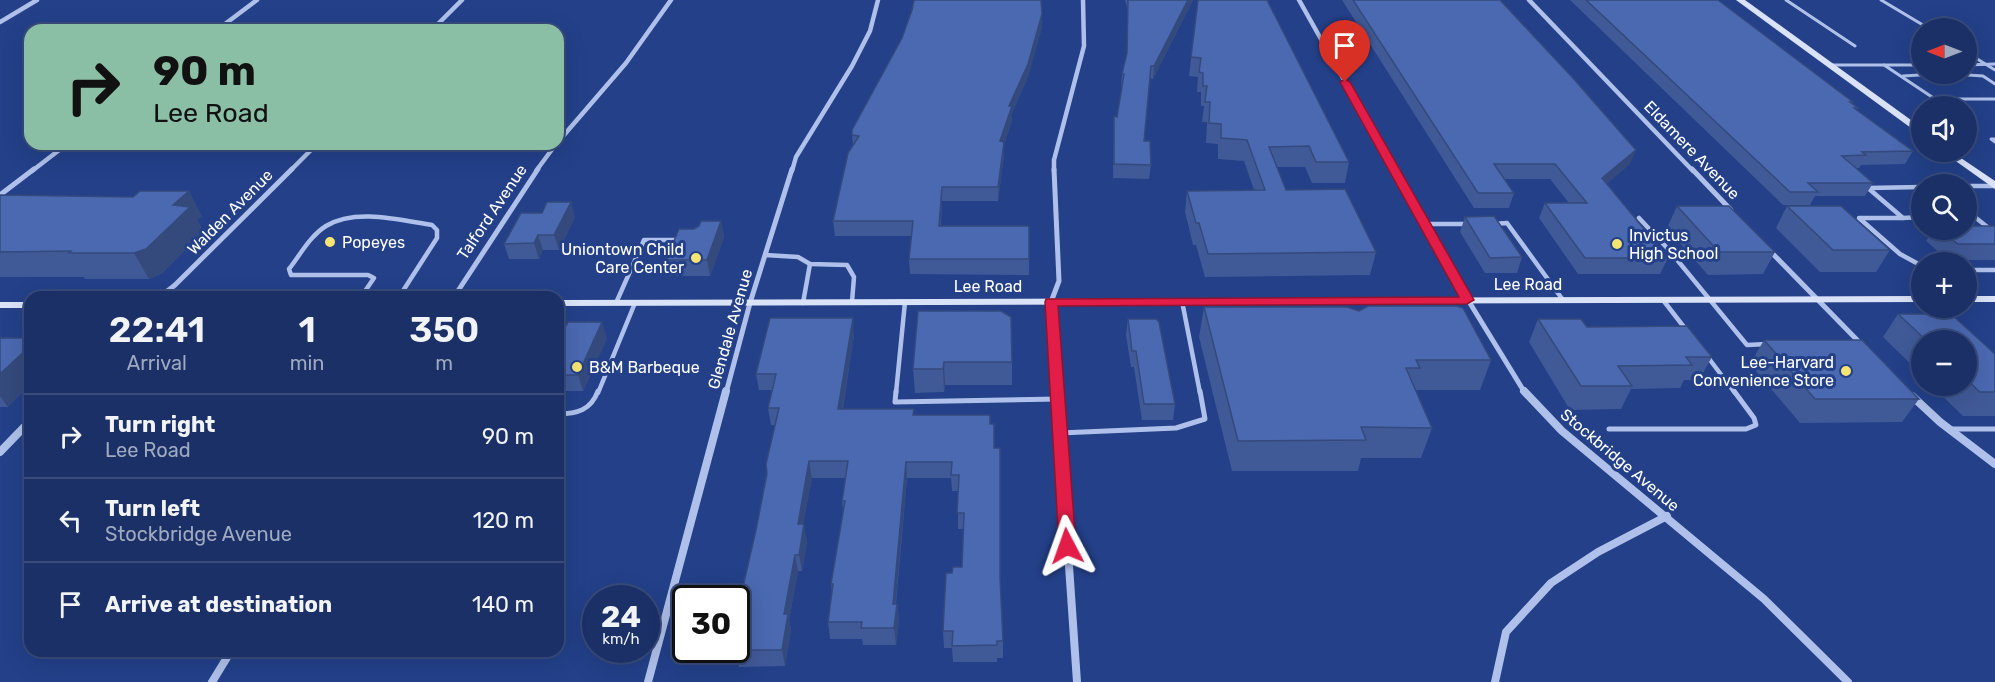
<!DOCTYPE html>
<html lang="en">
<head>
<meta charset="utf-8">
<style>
	:root { --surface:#1a3067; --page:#273c70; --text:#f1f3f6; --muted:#9fa9c0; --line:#384b7b }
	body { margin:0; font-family:Rubik,sans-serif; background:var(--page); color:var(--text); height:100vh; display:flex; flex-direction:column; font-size:22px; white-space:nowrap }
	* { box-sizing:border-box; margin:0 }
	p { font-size:20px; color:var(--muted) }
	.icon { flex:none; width:33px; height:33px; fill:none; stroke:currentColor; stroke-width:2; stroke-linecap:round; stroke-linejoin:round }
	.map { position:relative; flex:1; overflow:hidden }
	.side { position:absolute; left:24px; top:291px; width:540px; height:366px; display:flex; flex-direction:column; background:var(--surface); border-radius:18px; box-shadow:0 6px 24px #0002,0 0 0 2px var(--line) }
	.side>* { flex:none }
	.top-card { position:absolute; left:24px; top:24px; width:540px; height:126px; border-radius:18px; box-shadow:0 6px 24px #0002,0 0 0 2px var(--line); background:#8abfa5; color:#111; overflow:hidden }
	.needle { width:39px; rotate:270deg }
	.buttons { position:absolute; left:1911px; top:18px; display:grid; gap:12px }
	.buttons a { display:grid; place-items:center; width:66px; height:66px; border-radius:50%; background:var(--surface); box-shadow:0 6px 24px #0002,0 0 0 2px var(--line); font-size:30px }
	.speed { position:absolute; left:582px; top:585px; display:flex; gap:12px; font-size:30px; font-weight:700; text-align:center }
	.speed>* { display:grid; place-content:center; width:78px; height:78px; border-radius:50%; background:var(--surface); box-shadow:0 6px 24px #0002,0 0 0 2px var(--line); line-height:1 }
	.speed small { font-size:15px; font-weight:400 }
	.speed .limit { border:3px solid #111; border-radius:9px; background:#fff; color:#111 }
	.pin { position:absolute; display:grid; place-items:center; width:51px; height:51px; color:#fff; margin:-62px -26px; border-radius:50% 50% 50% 0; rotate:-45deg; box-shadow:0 0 6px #0007 }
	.pin .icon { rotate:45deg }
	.me { position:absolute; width:66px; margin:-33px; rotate:356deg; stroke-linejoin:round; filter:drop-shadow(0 0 4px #0008) }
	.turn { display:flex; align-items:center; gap:21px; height:126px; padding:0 30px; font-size:27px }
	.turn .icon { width:78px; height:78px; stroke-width:2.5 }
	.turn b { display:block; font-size:42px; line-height:51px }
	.eta { display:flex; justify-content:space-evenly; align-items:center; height:102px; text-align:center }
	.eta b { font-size:36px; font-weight:600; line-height:42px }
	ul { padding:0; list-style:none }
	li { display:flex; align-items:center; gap:18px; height:84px; padding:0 30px; border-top:2px solid var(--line) }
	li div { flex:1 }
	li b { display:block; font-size:22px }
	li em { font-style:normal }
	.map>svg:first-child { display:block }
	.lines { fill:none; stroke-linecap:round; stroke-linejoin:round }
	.service-far2 { stroke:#afc1ea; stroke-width:3 }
	.service-far1 { stroke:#afc1ea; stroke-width:4.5 }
	.service { stroke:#afc1ea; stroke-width:5 }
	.minor-far2 { stroke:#afc1ea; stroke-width:4.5 }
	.minor-far1 { stroke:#afc1ea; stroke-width:5 }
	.minor { stroke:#afc1ea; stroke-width:8 }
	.secondary { fill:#dae2f8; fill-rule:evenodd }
	.wall { fill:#405a98 }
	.shaded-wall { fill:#344a7c }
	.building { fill:#4b69b1; stroke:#344a7c; stroke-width:1.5 }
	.route { fill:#e11d48; stroke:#92132f; stroke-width:1.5 }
	.poi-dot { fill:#f5e472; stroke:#234089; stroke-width:2 }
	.labels { text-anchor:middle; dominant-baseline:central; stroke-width:6; stroke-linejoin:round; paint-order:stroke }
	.street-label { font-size:16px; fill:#fff; stroke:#234089 }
	.poi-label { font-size:16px; fill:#fff; stroke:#234089; text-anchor:start }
</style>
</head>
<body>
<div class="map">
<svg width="1995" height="682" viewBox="0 0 1995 682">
	<rect width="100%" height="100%" fill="#234089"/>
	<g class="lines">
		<g class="service-far2">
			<polyline points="1786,0 1855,46"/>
			<polyline points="1881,0 1928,28"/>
			<polyline points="1966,52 1995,70"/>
			<polyline points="1831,65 1922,65"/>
			<polyline points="1884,65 1935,99 1995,99"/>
			<polyline points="1966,65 1995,64"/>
			<polyline points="1968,75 1983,76 1995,84"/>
			<polyline points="1903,76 1936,74"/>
			<polyline points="1995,139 1991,139 1995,142"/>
		</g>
		<g class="service-far1">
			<polyline points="1966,186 1995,186"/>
			<polyline points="1922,187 1868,188 1903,218 1859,218 1900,254 1922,266"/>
			<polyline points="1966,210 1995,233"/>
			<polyline points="1639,218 1669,250 1747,345 1767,344"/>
			<polyline points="1903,218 1922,217"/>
			<polyline points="1425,224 1467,224"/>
			<polyline points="1493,224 1507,223 1563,300"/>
			<polyline points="765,255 798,257 810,264 847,265 854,277 852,302"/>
			<polyline points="1966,270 1995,270"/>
			<path d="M361,297L374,278L368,275H291L289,269C300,255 310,236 326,226C355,208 400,220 432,225L437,230V238L399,297"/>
			<polyline points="1663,300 1687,331"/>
			<polyline points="1182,301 1200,393"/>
			<polyline points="616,303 644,240 680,240"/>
			<polyline points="803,303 810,264"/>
			<polyline points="1922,308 1934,317"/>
			<polyline points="1707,356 1735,393"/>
			<polyline points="598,393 635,303"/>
			<polyline points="896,393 905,302"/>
		</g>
		<g class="service">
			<polyline points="896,391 895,402 1058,399"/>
			<path d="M558,414C577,414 591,410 598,391"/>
			<polyline points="1609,429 1746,429 1756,425 1754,418 1734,391"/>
			<polyline points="1951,429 1995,429"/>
			<polyline points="1060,433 1176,428 1205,419 1200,391"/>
		</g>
		<g class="minor-far2">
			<polyline points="1299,0 1395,171"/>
			<polyline points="1529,0 1693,171"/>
			<polyline points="0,22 37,0"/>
			<polyline points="217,30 257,0"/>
			<polyline points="432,30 462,0"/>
			<polyline points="558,142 626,63 671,0"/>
			<polyline points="32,171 67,144"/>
			<polyline points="290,171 317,144"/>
			<polyline points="536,171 556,144"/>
			<polyline points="792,171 796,157 852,66 870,31 878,0"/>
			<polyline points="1054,171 1054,160 1084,46 1083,0"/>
		</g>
		<g class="minor-far1">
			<polyline points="1054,169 1059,281 1051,302 1057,393"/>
			<polyline points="1394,169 1468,300 1525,393"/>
			<polyline points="1692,169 1731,210"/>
			<polyline points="0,195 34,169"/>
			<polyline points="1769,250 1863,346"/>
			<polyline points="160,297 175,285 292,169"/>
			<polyline points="454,297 538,169"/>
			<polyline points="726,393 750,303 792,169"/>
		</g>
		<g class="minor">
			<polyline points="1057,391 1077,682"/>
			<polyline points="1524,391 1562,431 1764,599 1848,682"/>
			<polyline points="1912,396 1940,422 1995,464"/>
			<polyline points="0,452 30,421"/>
			<polyline points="212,682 231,651"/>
			<polyline points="648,682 726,391"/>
			<polyline points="1495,682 1506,632 1551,583 1598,552 1667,516"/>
		</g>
		<g class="secondary">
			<polygon points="1736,0 1745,0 1922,128 1922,136"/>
			<polygon points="1943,152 1952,152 1995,181 1995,189"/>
			<polygon points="1922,296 1922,302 558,306 558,300"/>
			<rect x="1966" y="296" width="29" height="6"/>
			<rect x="0" y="302" width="30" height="6"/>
		</g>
	</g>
	<g class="wall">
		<polygon points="1125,0 1193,0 1153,79 1150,78 1144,141 1151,165 1149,179 1113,178 1114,116 1117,117 1122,87 1121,87 1122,74 1127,56 1128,11"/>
		<polygon points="1198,0 1349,162 1345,183 1312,183 1305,167 1277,167 1286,190 1376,252 1370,275 1205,277 1196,245 1193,245 1185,212 1187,191 1254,190 1244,161 1218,159 1218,144 1206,143 1207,122 1202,122 1204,106 1201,106 1201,92 1197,92 1198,77 1189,76"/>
		<polygon points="1342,0 1500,0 1630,164 1606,184 1668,258 1660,274 1578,274 1539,218 1545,203 1569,203 1550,179 1504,179 1514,193 1509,208 1474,208"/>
		<polygon points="1570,0 1718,0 1853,102 1852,104 1858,108 1856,110 1913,151 1905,164 1861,165 1859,168 1856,168 1873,183 1865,196 1815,196 1810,205 1783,205"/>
		<polygon points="1042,27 1028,77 1012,113 1012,120 1004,145 1004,156 998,201 942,201 941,226 1029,259 1029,275 910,274 909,259 912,236 835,236 833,221 853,146 852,135"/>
		<polygon points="0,195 202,216 197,220 204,232 161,274 149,279 85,279 84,277 0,277"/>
		<polygon points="1677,206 1775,252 1763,274 1708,275 1667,228"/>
		<polygon points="1787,206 1890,250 1876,272 1820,272 1776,228"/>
		<polygon points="575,217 559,250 543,250 539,259 509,259 504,244"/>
		<polygon points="1465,217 1522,257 1517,273 1485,273 1460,232"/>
		<polygon points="721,221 724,237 710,276 670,276 666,260 694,229"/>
		<polygon points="1995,226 1995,260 1948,260 1926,241 1934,230 1966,230"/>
		<polygon points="1204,307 1359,311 1491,360 1480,390 1415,390 1432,428 1421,458 1361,458 1358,471 1232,471 1199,337"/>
		<polygon points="918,311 1012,362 1012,385 945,385 944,392 915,393 913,369"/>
		<polygon points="1898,314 1951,314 1995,354 1995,416 1963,416 1932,386 1966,386 1966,340 1922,340 1922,375 1883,337"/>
		<polygon points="1128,319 1175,404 1173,420 1142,420 1134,367 1131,367 1126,335"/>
		<polygon points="1538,319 1587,327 1712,357 1699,380 1684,380 1680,388 1631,389 1621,409 1570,410 1529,342"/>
		<polygon points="854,334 843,409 990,424 994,448 1003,641 1003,658 997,658 997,662 953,662 952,648 944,648 943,631 952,573 962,567 963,529 958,529 958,491 952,491 951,478 907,478 896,604 897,604 899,620 896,645 863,645 862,639 830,639 828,622 832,593 831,584 843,511 842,501 845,478 812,478 803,524 807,541 802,571 798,571 789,620 791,630 785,666 739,667 737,658 735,658 733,650 736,650 736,617 756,530 775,425 771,425 768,408 772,390 759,390 756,374"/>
		<polygon points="0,338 8,407 0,407"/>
		<polygon points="607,338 583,391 558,391 558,341"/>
		<polygon points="1764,340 1919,399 1902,422 1800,423 1750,364"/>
	</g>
	<g class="shaded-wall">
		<polygon points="1188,0 1193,0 1153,79 1154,66"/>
		<polygon points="1042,14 1042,27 1028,77 1012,113 1012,120 1004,145 1004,156 998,201 1000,141 1009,106"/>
		<polygon points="1636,150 1630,164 1596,193 1602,178"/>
		<polygon points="942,187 942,201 939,241 939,226"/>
		<polygon points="189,191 202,216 197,220 204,232 161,274 149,279 134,253 173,205"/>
		<polygon points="571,202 575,217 559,250 554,235"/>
		<polygon points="721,221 724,237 710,276 707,260"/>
		<polygon points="538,235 543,250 539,259 534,243"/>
		<polygon points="853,318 854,334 840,425 838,409"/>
		<polygon points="602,322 607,338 583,391 578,375"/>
		<polygon points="30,346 30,385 8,407 0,396 0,374"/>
		<polygon points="944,362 945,385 944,392 943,369"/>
		<polygon points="809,461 812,478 800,541 798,524"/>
		<polygon points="906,462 907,478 894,620 893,604"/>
		<polygon points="804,524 807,541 802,571 799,555"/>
		<polygon points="795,555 798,571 789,620 791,630 785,666 782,650 784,614"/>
		<polygon points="897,604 899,620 896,645 894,628"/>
	</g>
	<g class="building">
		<polygon points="914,0 1041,0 1042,14 1028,64 1009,106 1012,106 1000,141 1004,142 998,187 942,187 939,226 1029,226 1029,259 909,259 913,221 833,221 848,153 859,136 852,135 852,130 902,38 912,10"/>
		<polygon points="1128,0 1188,0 1154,66 1151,66 1144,141 1150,141 1151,165 1114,164 1114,116 1117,117 1124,74 1122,74 1127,53"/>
		<polygon points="1198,0 1267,0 1349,162 1316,162 1309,146 1269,147 1286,190 1345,189 1376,252 1208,254 1199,223 1196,223 1187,191 1265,190 1247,140 1221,138 1221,124 1209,123 1210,102 1205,102 1207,86 1203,86 1203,73 1199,72 1201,58 1191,57"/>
		<polygon points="1353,0 1500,0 1572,77 1636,150 1602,178 1668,258 1585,258 1545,203 1587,203 1555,164 1494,164 1514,193 1478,193"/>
		<polygon points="1586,0 1718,0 1853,102 1850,102 1858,108 1854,108 1913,151 1862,152 1866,155 1842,156 1873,183 1808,183 1818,192 1790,192"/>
		<polygon points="140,191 189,191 173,205 190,207 146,249 134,253 69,253 71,251 0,252 0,195 133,197"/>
		<polygon points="547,202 571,202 554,235 538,235 534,243 504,244 521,213 542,213"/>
		<polygon points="1677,206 1729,206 1775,252 1719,252"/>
		<polygon points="1787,206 1841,206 1890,250 1833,250"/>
		<polygon points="1494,216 1522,257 1490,258 1465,217"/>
		<polygon points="701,221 721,221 707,260 666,260 679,229 694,229 699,226"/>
		<polygon points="1966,226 1995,226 1995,244 1958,244 1940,230 1966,230"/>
		<polygon points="1368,306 1457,306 1463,308 1491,360 1416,360 1420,368 1406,368 1432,428 1361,427 1366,440 1238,441 1204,307 1347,307 1359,311"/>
		<polygon points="918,311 1001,311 1011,317 1012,362 944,362 943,369 913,369"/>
		<polygon points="1898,314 1951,314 1995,354 1995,392 1980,392 1966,379 1966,340 1926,340"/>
		<polygon points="770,318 853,318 838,409 914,409 913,415 990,415 990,424 994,424 994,448 1000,448 1000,577 1003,641 997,641 997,645 952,646 953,631 943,631 946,573 952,573 953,567 962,567 964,513 957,513 959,475 951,475 952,462 906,462 893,604 897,604 894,628 861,628 862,622 828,622 833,584 831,584 845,501 842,501 848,461 809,461 798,524 804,524 799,555 795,555 784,614 788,614 782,650 735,650 736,650 737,641 736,617 756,530 767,474 766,464 779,408 768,408 776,374 756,374"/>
		<polygon points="1128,319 1156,319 1159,322 1175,404 1144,404 1136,351 1132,351"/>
		<polygon points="1538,319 1581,319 1587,327 1687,326 1712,357 1686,357 1692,365 1618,366 1632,386 1581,386"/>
		<polygon points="568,322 602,322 578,375 558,375 558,341"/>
		<polygon points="0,338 30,338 30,346 0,374"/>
		<polygon points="1764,340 1862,340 1919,399 1815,399"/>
	</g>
	<polygon class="route" points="1345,79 1350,82 1474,300 1467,304 1058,306 1076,546 1073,551 1067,553 1061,551 1059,546 1045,302 1046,299 1459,297 1340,82"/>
	<g class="poi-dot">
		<circle cx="330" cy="242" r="6"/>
		<circle cx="1617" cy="244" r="6"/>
		<circle cx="696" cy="258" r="6"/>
		<circle cx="577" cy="367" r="6"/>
		<circle cx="1846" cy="371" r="6"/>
	</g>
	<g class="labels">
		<g class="street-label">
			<text transform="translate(1692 150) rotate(46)">Eldamere Avenue</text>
			<text transform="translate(230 212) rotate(-45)">Walden Avenue</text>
			<text transform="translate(492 212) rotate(-56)">Talford Avenue</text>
			<text x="1528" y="284">Lee Road</text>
			<text x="988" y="286">Lee Road</text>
			<text transform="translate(730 329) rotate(-74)">Glendale Avenue</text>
			<text transform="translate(1620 460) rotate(40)">Stockbridge Avenue</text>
		</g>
		<g class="poi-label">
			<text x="1629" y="235">Invictus<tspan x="1629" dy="18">High School</tspan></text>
			<text x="342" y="242">Popeyes</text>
			<text x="684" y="249" text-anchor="end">Uniontown Child<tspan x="684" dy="18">Care Center</tspan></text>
			<text x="1834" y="362" text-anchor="end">Lee-Harvard<tspan x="1834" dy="18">Convenience Store</tspan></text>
			<text x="589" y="367">B&amp;M Barbeque</text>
		</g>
	</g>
</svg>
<div class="buttons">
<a><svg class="needle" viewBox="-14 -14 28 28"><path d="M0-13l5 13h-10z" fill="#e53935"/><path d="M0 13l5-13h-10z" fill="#9fa9c0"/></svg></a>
<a><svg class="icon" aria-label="sound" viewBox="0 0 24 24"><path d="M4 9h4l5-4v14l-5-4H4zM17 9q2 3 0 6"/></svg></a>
<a><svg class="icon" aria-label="search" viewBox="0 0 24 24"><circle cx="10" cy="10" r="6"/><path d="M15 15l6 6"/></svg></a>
<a>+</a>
<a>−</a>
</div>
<div class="speed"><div>24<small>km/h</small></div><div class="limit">30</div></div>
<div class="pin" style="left:1345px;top:82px;background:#d93025"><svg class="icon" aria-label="arrive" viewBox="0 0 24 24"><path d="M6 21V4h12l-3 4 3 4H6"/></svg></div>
<svg class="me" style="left:1067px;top:546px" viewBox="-20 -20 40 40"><path d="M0-17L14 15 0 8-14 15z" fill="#e11d48" stroke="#fff" stroke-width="4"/></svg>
<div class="top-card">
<div class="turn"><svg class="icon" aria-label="right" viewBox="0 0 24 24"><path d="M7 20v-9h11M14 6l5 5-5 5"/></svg><div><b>90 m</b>Lee Road</div></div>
</div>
<section class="side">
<div class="eta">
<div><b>22:41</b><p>Arrival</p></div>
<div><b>1</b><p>min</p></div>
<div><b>350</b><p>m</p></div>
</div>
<ul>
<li><svg class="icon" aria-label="right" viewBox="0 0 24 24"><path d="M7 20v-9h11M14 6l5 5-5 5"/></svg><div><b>Turn right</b><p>Lee Road</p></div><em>90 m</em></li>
<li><svg class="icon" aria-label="left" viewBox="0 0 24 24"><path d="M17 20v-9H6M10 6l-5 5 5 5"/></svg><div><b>Turn left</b><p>Stockbridge Avenue</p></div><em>120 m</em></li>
<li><svg class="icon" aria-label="arrive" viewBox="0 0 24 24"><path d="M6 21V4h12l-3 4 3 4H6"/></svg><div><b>Arrive at destination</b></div><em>140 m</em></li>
</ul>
</section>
</div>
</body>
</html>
